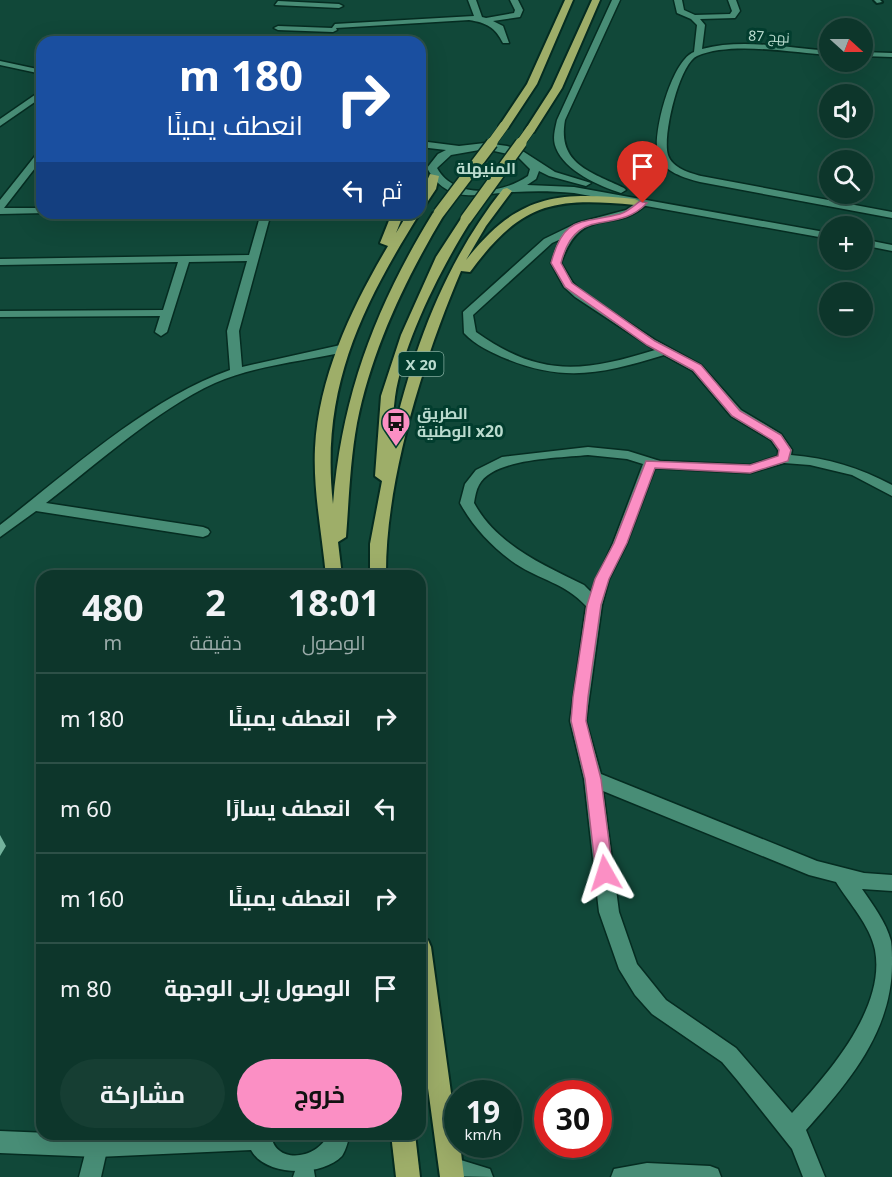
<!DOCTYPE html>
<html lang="ar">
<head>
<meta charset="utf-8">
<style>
	:root { --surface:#0d362b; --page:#163e33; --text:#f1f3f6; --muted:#9aaba9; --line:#2d5047; --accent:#fb8fc4 }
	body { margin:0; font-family:"Noto Sans",Cairo,sans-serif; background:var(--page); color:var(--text); direction:rtl; height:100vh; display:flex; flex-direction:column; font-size:22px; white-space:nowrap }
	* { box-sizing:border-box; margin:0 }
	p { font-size:20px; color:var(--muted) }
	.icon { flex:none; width:33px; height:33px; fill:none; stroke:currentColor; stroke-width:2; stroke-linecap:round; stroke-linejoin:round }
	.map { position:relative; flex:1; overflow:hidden; direction:ltr }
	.panel { position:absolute; left:36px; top:570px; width:390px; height:570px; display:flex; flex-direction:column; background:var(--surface); border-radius:18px; box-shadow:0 6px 24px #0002,0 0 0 2px var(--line); direction:rtl }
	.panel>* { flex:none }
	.hud { position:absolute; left:36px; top:36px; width:390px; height:183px; border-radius:18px; box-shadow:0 6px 24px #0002,0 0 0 2px var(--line); direction:rtl; background:#1a4fa0; color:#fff; overflow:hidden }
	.needle { width:39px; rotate:111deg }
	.tools { position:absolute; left:819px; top:18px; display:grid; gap:12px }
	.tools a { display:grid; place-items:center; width:54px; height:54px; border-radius:50%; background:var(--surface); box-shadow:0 6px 24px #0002,0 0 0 2px var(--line); font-size:30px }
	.speed { position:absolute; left:444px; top:1080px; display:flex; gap:12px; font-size:30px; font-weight:700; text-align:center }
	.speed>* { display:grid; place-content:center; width:78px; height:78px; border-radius:50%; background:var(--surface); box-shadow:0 6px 24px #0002,0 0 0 2px var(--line); line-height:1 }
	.speed small { font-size:15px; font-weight:400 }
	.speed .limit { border:9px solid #d22; background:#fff; color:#111 }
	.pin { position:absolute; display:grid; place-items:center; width:51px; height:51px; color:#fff; margin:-62px -26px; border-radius:50% 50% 50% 0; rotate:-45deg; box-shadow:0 0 6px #0007 }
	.pin .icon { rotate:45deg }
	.me { position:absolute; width:66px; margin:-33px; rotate:354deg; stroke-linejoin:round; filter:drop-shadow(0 0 4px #0008) }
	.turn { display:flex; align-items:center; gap:21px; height:126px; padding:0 24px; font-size:27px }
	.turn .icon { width:78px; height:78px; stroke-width:2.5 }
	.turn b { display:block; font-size:42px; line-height:51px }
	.then { display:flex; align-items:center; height:57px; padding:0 24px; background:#0003; gap:12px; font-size:22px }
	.eta { display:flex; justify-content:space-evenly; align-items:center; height:102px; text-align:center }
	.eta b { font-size:36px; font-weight:700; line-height:42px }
	.action { display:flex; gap:12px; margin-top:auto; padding:12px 24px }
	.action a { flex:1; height:69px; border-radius:36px; background:var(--accent); color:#111; font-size:24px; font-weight:700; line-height:69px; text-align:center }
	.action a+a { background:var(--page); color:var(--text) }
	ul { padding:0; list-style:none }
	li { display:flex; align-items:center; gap:18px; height:90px; padding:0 24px; border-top:2px solid var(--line) }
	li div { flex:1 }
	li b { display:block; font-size:22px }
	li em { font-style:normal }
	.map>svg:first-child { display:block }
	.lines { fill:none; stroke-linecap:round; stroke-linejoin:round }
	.service-casing { stroke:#052c21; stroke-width:4 }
	.minor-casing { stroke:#052c21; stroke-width:3 }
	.tertiary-casing { stroke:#052c21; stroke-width:3 }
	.secondary-casing { stroke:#052c21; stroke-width:3 }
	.trunk-casing { stroke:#052c21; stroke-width:4 }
	.service { fill:#488d76; fill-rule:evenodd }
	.minor { fill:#488d76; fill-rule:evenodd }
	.tertiary { fill:#488d76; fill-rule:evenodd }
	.secondary { fill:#488d76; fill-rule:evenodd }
	.trunk { fill:#9eae69; fill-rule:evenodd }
	.trunk-bridge-far1-casing { stroke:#052c21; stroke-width:10; stroke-linecap:butt }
	.trunk-bridge-casing { stroke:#052c21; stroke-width:14; stroke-linecap:butt }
	.trunk-bridge-far1 { stroke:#9eae69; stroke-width:9 }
	.trunk-bridge { stroke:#9eae69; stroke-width:11 }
	.shaded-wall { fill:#73b29c }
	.route { fill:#fb8fc4; stroke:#a35d7f; stroke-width:1.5 }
	.labels { text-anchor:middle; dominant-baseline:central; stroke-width:6; stroke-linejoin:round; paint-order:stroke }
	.far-street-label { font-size:14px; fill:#badbce; stroke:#023d2e }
	.shield { fill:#023d2e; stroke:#83ac9e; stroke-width:1.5 }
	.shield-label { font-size:15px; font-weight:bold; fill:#badbce }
	.far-quarter-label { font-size:16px; font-weight:bold; fill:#badbce; stroke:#023d2e }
	.poi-label { font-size:16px; font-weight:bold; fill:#badbce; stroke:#023d2e; text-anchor:start }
</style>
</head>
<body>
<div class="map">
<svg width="892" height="1177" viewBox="0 0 892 1177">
	<rect width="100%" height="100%" fill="#114839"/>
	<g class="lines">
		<g class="service-casing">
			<polygon id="service" points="874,0 880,0 882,2 877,3"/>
		</g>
		<g class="minor-casing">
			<g id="minor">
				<path d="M468,0H476L482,17L486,18L514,13L515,10L510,0H518L523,10L520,17L493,21L503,26L509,43H503C495,27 487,23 469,20L336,28L337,30L333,32L278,30L274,28L278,26L332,28L335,24L474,16Z"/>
				<path d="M674,0H682L684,10L695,15L730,14L732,11L728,0H736L740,11L735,18L700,19L705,25L702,49C742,38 789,48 830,51V55C792,53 732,41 697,56C679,64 662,137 668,155C672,168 690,173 701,176L892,212V218L700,182C685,178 663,172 658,155C652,133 672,60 694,52L697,25L691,19L677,13Z"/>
				<polygon points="278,1 339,4 343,6 339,8 275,5"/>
				<polygon points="862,52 892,53 892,57 862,56"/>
				<polygon points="42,90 42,97 0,126 0,119"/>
				<polygon points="42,150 42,159 4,208 42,208 42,213 46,213 0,214 0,200 39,151"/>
				<path d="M639,201L648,203C614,237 583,201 561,263L573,283L583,293L655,340L701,365L741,410L781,434L792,450L791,455C828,458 860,468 892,485V496L852,475L810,465L784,463L750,473L655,468L627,543L609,579L602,605L586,721L601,774L817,861L864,873L892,875V891L862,889C873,905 886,922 891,941C892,948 892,956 892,964C892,1031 849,1082 806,1130L825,1177H803L792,1149L738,1081L722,1062L652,1014L635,995L619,969L599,912L584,779L570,721L586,606C565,583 540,580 516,564C493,548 473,527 460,503L465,484L476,470L502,457L588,447L628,451L660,461L750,465L778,456V450L771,440L731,416L693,371L664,355C605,373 566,383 507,359C492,353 475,345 464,333L463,312L544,239L577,223L626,210ZM561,239L551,263L564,287L575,297L655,350C584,372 540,378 476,332L473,315L552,243ZM588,455L627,459L643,464L613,543L591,592L584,585C543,565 497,545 474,503C475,497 476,490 479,485C493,458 560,458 588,455ZM603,791L809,875L836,882C849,903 870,925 875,950C886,1008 828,1074 792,1113L736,1048L666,1000L637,964L619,912Z"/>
				<path d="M261,213H271L239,331L242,367L345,344L349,345V351C306,361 256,365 215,383C156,410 97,464 46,503L203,527L208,529L210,532L208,535L203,537L36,511L0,537V525C67,473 149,398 230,370L227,331L247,261L189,262L167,332L161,336L155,332L160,316L0,317V311L163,310L178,262L0,265V259L249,255Z"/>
				<polygon points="97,1135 105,1138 108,1146 101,1177 79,1177 89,1138"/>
				<polygon points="451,1157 490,1169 493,1177 443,1176 440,1168 443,1160"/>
				<polygon points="305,1162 313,1165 315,1177 293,1177 297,1165"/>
				<polygon points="647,1163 710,1166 718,1169 721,1177 611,1177 614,1169"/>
			</g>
		</g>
		<g class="tertiary-casing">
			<g id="tertiary">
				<path d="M612,0H620L565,120C557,164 591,172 624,188L626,190L621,193C599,186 565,171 556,148C552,139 555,129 557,120Z"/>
				<path d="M0,1131L97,1135L271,1134C274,1166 319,1159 328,1134H350C348,1141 346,1150 342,1156C322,1177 265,1177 251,1150L97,1157L0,1153Z"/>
			</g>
		</g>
		<g class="secondary-casing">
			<g id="secondary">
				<polygon points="0,61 42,70 42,74 0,65"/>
				<path d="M420,141L459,146L485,143L507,146L524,152L555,172L591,183L586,186L549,176L539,171L536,179L527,185L574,187L830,233V239L574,193C553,191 534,191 514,192C479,193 449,207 427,168L438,154L446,150L420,147ZM485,149L517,156L530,169L528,176C502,194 455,200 437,168L451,155Z"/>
				<polygon points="862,239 892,245 892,251 862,245"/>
			</g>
		</g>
		<g class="trunk-casing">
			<g id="trunk">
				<polygon points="565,0 573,0 537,84 508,128 500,128 499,126 527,84"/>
				<polygon points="592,0 600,0 562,88 534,132 526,132 525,130 552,88"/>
				<polygon points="430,174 439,176 436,189 424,207 420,208 420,197"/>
				<path d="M507,188L512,191L486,226L466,260C517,195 556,191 635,199L641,202L635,205C552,197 521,203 470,272L461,271C424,358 385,480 386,576H370V544L382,481L375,476L381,396L401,335L436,257L462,217H470L472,219C442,266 403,342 395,397C393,411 393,425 392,439C414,347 444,264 503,189Z"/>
				<path d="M439,210L445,213C406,278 372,348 357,423C350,461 349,499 346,537L338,542L342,576H326C322,534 313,490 315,448C319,375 352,307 388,246L380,243L392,213H404L396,233L408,213H420C361,307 320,390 333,504C342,394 376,306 433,213Z"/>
				<polygon points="420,937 428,940 431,947 458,1144 460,1144 464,1177 440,1177 420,1029"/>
				<polygon points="391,1134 415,1134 420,1177 396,1177"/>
			</g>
		</g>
		<use href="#service" class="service"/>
		<use href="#minor" class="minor"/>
		<use href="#tertiary" class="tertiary"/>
		<use href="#secondary" class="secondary"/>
		<use href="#trunk" class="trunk"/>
		<g class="trunk-bridge-far1-casing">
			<g id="trunk-bridge-far1">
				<polyline points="491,144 504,126"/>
				<polyline points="520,144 530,130"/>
			</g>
		</g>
		<g class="trunk-bridge-casing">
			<g id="trunk-bridge">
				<polyline points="439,213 492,143"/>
				<polyline points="466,219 521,143"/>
			</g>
		</g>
		<use href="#trunk-bridge-far1" class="trunk-bridge-far1"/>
		<use href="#trunk-bridge" class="trunk-bridge"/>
	</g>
	<polygon class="shaded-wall" points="0,835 6,846 0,856"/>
	<path class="route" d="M640,201L647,203C614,237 576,203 561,263L572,283L655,341L701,365L740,411L781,435L791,450L788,461L750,473L655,468L627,543L609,579L601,605L588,697L586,721L601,779L613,873L611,878L605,881L599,878L596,873L585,779L571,721L573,697L587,605L595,579L614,543L646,461L750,465L778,456L779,450L772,440L732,416L693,370L647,345L565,287L551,263C564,215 580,224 620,214C627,212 634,206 640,201Z"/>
	<defs>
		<g id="bus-pin" transform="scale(1.5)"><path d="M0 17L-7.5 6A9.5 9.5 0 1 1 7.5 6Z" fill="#fb8fc4" stroke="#023d2e"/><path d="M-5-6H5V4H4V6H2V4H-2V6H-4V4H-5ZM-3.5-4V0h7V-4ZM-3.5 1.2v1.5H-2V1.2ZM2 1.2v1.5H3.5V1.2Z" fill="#111"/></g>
	</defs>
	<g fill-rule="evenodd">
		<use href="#bus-pin" x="396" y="422"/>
	</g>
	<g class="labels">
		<g class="far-street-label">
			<text transform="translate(769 36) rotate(3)">نهج 87</text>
		</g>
		<rect class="shield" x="398.5" y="352" width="45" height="24" rx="4.5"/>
		<g class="shield-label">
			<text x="421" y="364">X 20</text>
		</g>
		<g class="far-quarter-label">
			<text x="486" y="168">المنيهلة</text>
		</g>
		<g class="poi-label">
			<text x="417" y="413">الطريق<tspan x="417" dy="18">الوطنية x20</tspan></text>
		</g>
	</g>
</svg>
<div class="tools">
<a><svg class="needle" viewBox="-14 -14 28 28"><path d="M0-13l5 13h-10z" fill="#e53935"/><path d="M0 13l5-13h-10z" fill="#9aaba9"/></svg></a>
<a><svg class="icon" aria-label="sound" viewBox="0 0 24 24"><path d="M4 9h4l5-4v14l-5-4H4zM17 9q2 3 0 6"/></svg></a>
<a><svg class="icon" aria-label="search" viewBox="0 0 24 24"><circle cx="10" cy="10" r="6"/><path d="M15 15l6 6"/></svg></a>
<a>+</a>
<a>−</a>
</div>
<div class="speed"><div>19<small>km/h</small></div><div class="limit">30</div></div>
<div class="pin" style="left:643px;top:203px;background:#d93025"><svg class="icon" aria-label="arrive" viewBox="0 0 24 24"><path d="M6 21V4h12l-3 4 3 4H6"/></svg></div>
<svg class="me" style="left:605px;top:873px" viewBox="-20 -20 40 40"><path d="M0-17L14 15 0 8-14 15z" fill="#fb8fc4" stroke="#fff" stroke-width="4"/></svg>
<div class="hud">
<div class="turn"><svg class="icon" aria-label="right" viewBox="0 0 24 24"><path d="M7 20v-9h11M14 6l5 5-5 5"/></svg><div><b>180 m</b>انعطف يمينًا</div></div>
<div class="then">ثم<svg class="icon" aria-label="left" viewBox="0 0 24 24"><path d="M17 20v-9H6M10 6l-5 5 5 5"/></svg></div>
</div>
<section class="panel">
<div class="eta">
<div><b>18:01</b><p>الوصول</p></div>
<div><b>2</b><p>دقيقة</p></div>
<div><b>480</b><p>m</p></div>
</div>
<ul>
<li><svg class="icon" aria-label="right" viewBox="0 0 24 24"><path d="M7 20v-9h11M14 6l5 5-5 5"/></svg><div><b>انعطف يمينًا</b></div><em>180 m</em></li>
<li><svg class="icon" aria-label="left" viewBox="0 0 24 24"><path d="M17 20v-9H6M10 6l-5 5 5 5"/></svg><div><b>انعطف يسارًا</b></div><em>60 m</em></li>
<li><svg class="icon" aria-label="right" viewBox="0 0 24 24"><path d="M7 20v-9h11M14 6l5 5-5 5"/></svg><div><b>انعطف يمينًا</b></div><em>160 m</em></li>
<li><svg class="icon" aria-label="arrive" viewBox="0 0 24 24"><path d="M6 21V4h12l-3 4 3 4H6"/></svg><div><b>الوصول إلى الوجهة</b></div><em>80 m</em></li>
</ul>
<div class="action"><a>خروج</a><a>مشاركة</a></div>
</section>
</div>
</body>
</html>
